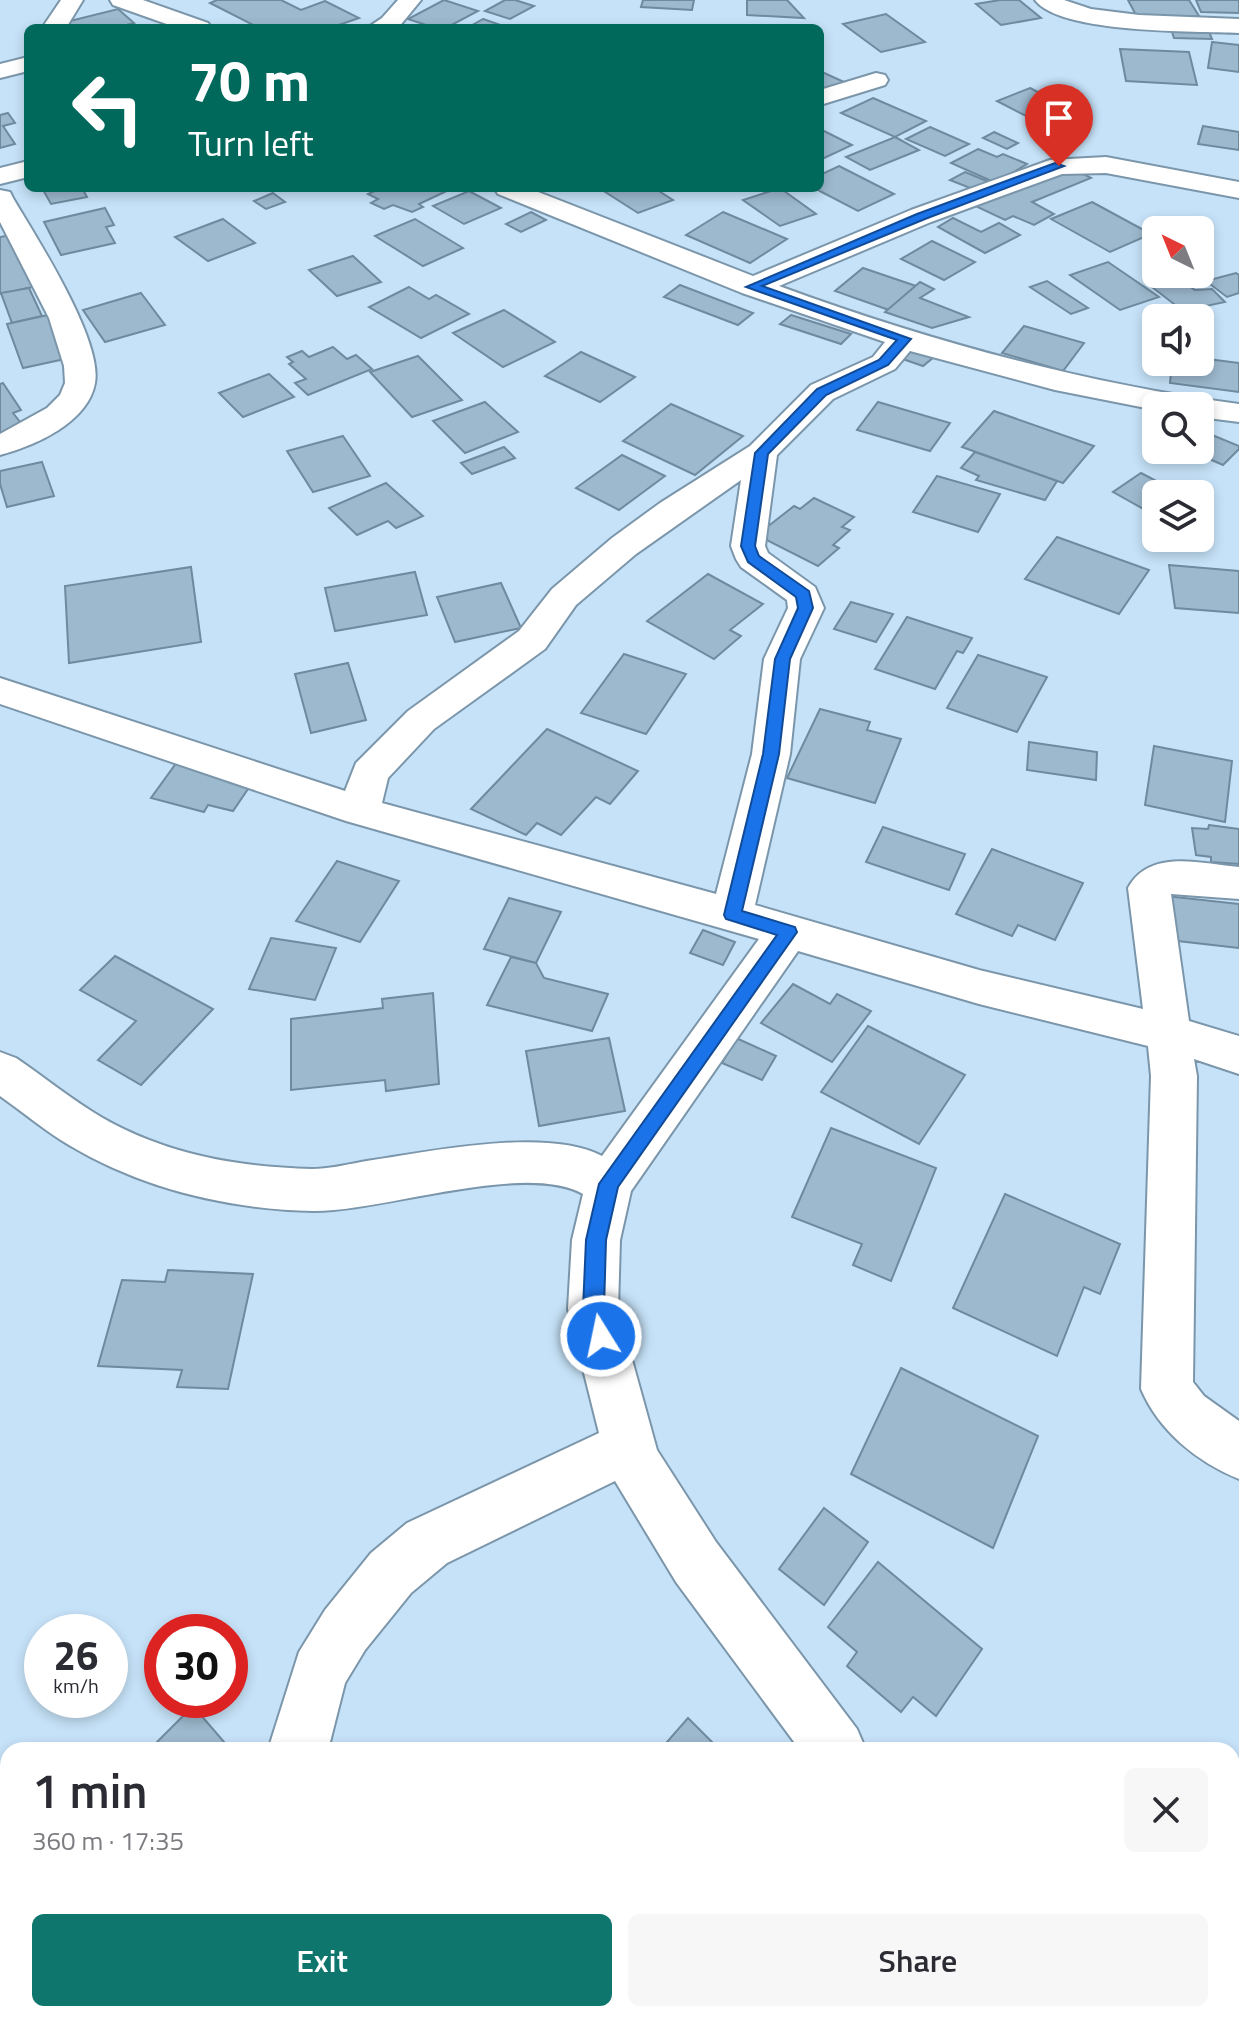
<!DOCTYPE html>
<html lang="en">
<head>
<meta charset="utf-8">
<style>
	:root { --surface:#fff; --page:#f7f7f7; --text:#2b2b33; --muted:#7c7c81; --accent:#0f766e }
	body { margin:0; font-family:"Titillium Web",sans-serif; background:var(--page); color:var(--text); height:100vh; display:flex; flex-direction:column; font-size:30px; white-space:nowrap }
	* { box-sizing:border-box; margin:0 }
	p { font-size:26px; color:var(--muted) }
	.icon { flex:none; width:44px; height:44px; fill:none; stroke:currentColor; stroke-width:2; stroke-linecap:round; stroke-linejoin:round }
	.map { position:relative; flex:1; overflow:hidden }
	.sheet { position:absolute; left:0px; top:1742px; width:1240px; height:280px; display:flex; flex-direction:column; background:var(--surface); border-radius:24px 24px 0 0; box-shadow:0 4px 12px #0003 }
	.sheet>* { flex:none }
	.top-card { position:absolute; left:24px; top:24px; width:800px; height:168px; border-radius:12px; box-shadow:0 4px 12px #0003; background:#00695c; color:#fff; overflow:hidden }
	.needle { width:52px; rotate:317deg }
	.buttons { position:absolute; left:1142px; top:216px; display:grid; gap:16px }
	.buttons a { display:grid; place-items:center; width:72px; height:72px; border-radius:12px; background:var(--surface); box-shadow:0 4px 12px #0003; font-size:40px }
	.speed { position:absolute; left:24px; top:1614px; display:flex; gap:16px; font-size:40px; font-weight:700; text-align:center }
	.speed>* { display:grid; place-content:center; width:104px; height:104px; border-radius:50%; background:var(--surface); box-shadow:0 4px 12px #0003; line-height:1 }
	.speed small { font-size:20px; font-weight:400 }
	.speed .limit { border:12px solid #d22; background:#fff; color:#111 }
	.pin { position:absolute; display:grid; place-items:center; width:68px; height:68px; color:#fff; margin:-82px -34px; border-radius:50% 50% 50% 0; rotate:-45deg; box-shadow:0 0 8px #0007 }
	.pin .icon { rotate:45deg }
	.me { position:absolute; width:88px; margin:-44px; rotate:350deg; stroke-linejoin:round; filter:drop-shadow(0 0 6px #0008) }
	.turn { display:flex; align-items:center; gap:28px; height:168px; padding:0 32px; font-size:36px }
	.turn .icon { width:104px; height:104px; stroke-width:2.5 }
	.turn b { display:block; font-size:56px; line-height:68px }
	.round { display:grid; place-items:center; flex:none; width:84px; height:84px; border-radius:12px; background:var(--page) }
	.head { display:flex; align-items:center; justify-content:space-between; height:136px; padding:0 32px }
	h1 { font-size:48px; font-weight:600; line-height:60px }
	.action { display:flex; gap:16px; margin-top:auto; padding:16px 32px }
	.action a { flex:1; height:92px; border-radius:12px; background:var(--accent); color:#fff; font-size:32px; font-weight:600; line-height:92px; text-align:center }
	.action a+a { background:var(--page); color:var(--text) }
	.map>svg:first-child { display:block }
	.building { fill:#9db9ce; stroke:#6f8a9e; stroke-width:2 }
	.lines { fill:none; stroke-linecap:round; stroke-linejoin:round }
	.minor-casing { stroke:#7b96aa; stroke-width:4 }
	.minor { fill:#fff; fill-rule:evenodd }
	.route { fill:#1a73e8; stroke:#114b97; stroke-width:2 }
</style>
</head>
<body>
<div class="map">
<svg width="1239" height="2022" viewBox="0 0 1239 2022">
	<rect width="100%" height="100%" fill="#c6e2f8"/>
	<g class="building">
		<polygon points="217,0 281,0 301,10 325,1 359,18 330,28 259,28 210,3"/>
		<polygon points="444,0 478,11 446,28 435,28 408,19"/>
		<polygon points="505,0 515,0 534,6 510,19 485,11"/>
		<polygon points="643,0 694,0 692,10 641,7"/>
		<polygon points="747,0 787,0 804,18 747,15"/>
		<polygon points="1000,0 1019,0 1041,18 1001,25 976,4"/>
		<polygon points="1128,0 1189,0 1199,16 1137,17"/>
		<polygon points="1196,0 1239,0 1239,13 1201,12"/>
		<polygon points="118,9 134,23 116,28 68,28 62,23"/>
		<polygon points="886,14 925,42 881,52 843,24"/>
		<polygon points="483,19 509,28 467,28"/>
		<polygon points="1170,26 1207,27 1212,39 1174,38"/>
		<polygon points="1212,42 1239,45 1239,72 1208,68"/>
		<polygon points="1120,49 1189,52 1197,85 1126,81"/>
		<polygon points="822,72 844,82 820,92"/>
		<polygon points="1030,88 1087,117 1062,127 1036,114 1028,117 997,101"/>
		<polygon points="873,98 926,121 895,137 841,113"/>
		<polygon points="8,113 15,123 3,126 15,144 0,148 0,115"/>
		<polygon points="1203,126 1239,132 1239,150 1198,144"/>
		<polygon points="930,127 969,144 945,156 906,139"/>
		<polygon points="820,129 852,145 820,160"/>
		<polygon points="994,132 1018,143 1007,149 983,138"/>
		<polygon points="895,137 919,150 870,170 846,157"/>
		<polygon points="978,149 997,157 1003,154 1027,164 996,183 951,163"/>
		<polygon points="839,166 894,194 858,211 814,188 820,188 820,175"/>
		<polygon points="1072,168 1091,178 1032,202 1054,214 1034,225 1013,216 1005,220 971,204"/>
		<polygon points="965,172 989,182 975,190 950,180"/>
		<polygon points="42,188 82,188 87,197 51,204"/>
		<polygon points="381,188 453,188 419,204 423,207 412,212 393,205 384,209 371,203 378,199 368,194"/>
		<polygon points="599,188 654,188 673,200 638,213"/>
		<polygon points="780,188 816,214 780,226 743,200"/>
		<polygon points="469,191 501,208 464,224 433,206"/>
		<polygon points="273,193 285,202 266,209 254,201"/>
		<polygon points="1092,202 1151,234 1110,252 1051,219"/>
		<polygon points="105,208 114,225 106,227 115,243 61,255 44,222"/>
		<polygon points="531,212 546,220 521,232 506,224"/>
		<polygon points="723,212 787,239 750,263 686,235"/>
		<polygon points="953,218 981,232 999,223 1020,235 985,253 938,227"/>
		<polygon points="223,219 255,243 208,261 175,237"/>
		<polygon points="415,219 463,248 423,266 375,236"/>
		<polygon points="18,234 37,286 0,294 0,237"/>
		<polygon points="932,241 975,262 944,280 901,259"/>
		<polygon points="353,256 381,282 337,296 309,270"/>
		<polygon points="1108,262 1159,297 1120,310 1070,275"/>
		<polygon points="863,268 916,286 889,310 835,291"/>
		<polygon points="1236,273 1239,275 1239,293 1227,297 1206,281"/>
		<polygon points="1174,276 1195,290 1212,289 1225,302 1183,311 1148,284"/>
		<polygon points="1047,281 1088,308 1071,314 1030,287"/>
		<polygon points="920,282 934,289 920,298 969,317 932,328 885,312"/>
		<polygon points="680,285 753,313 738,325 664,297"/>
		<polygon points="409,287 429,299 436,295 469,314 421,338 369,307"/>
		<polygon points="29,288 42,316 12,323 1,293"/>
		<polygon points="141,293 165,325 105,342 83,310"/>
		<polygon points="504,310 555,342 503,367 453,333"/>
		<polygon points="48,315 65,359 23,368 7,324"/>
		<polygon points="791,315 851,334 841,344 780,324"/>
		<polygon points="1024,326 1084,343 1063,371 1002,353"/>
		<polygon points="333,347 347,359 356,355 372,369 308,395 295,383 306,379 289,364 293,362 287,357 302,351 309,357"/>
		<polygon points="908,347 934,357 923,366 897,357"/>
		<polygon points="581,352 635,377 600,402 545,376"/>
		<polygon points="418,356 462,400 412,417 370,372"/>
		<polygon points="1200,358 1239,363 1239,392 1170,383 1172,362 1200,362"/>
		<polygon points="269,374 294,397 243,417 219,393"/>
		<polygon points="3,383 21,410 13,413 24,427 0,435 0,384"/>
		<polygon points="485,402 518,432 465,453 433,421"/>
		<polygon points="878,402 950,423 930,451 857,430"/>
		<polygon points="671,404 743,436 695,475 623,441"/>
		<polygon points="994,411 1094,446 1063,483 962,447"/>
		<polygon points="1200,430 1239,446 1239,449 1223,465 1189,450 1200,450"/>
		<polygon points="343,436 370,476 313,492 287,451"/>
		<polygon points="504,447 515,458 472,474 461,463"/>
		<polygon points="975,452 1057,481 1045,500 976,480 979,476 961,468"/>
		<polygon points="622,455 665,476 619,510 576,488"/>
		<polygon points="42,462 54,496 7,507 0,484 0,471"/>
		<polygon points="1141,473 1181,494 1156,494 1156,516 1113,492"/>
		<polygon points="937,476 1000,494 978,532 913,512"/>
		<polygon points="386,483 423,516 396,528 388,521 357,535 329,508"/>
		<polygon points="814,498 854,517 842,527 850,530 833,545 839,548 818,566 757,535 794,506 800,509"/>
		<polygon points="1057,537 1149,570 1119,614 1025,579"/>
		<polygon points="1169,565 1239,571 1239,613 1175,608"/>
		<polygon points="191,567 201,642 69,663 65,586"/>
		<polygon points="415,572 427,615 335,631 325,588"/>
		<polygon points="708,574 763,604 730,630 741,636 714,659 647,621"/>
		<polygon points="501,583 521,628 455,642 437,597"/>
		<polygon points="851,602 893,614 876,642 834,629"/>
		<polygon points="907,617 972,638 963,653 957,651 935,689 875,669"/>
		<polygon points="624,654 686,674 646,734 581,713"/>
		<polygon points="978,655 1047,677 1017,732 947,708"/>
		<polygon points="348,663 366,720 311,733 295,674"/>
		<polygon points="820,709 870,722 867,730 901,739 875,803 787,778"/>
		<polygon points="547,729 638,771 610,804 596,797 561,835 537,823 526,835 471,809"/>
		<polygon points="1029,742 1097,752 1096,780 1027,770"/>
		<polygon points="1154,746 1232,761 1225,822 1145,805"/>
		<polygon points="177,762 250,786 233,811 208,805 204,812 151,798"/>
		<polygon points="1209,825 1239,829 1239,864 1211,862 1211,857 1196,855 1192,828 1208,829"/>
		<polygon points="883,827 965,854 949,890 866,862"/>
		<polygon points="992,849 1083,883 1055,940 1018,925 1012,936 956,914"/>
		<polygon points="337,861 399,881 360,942 296,921"/>
		<polygon points="1166,896 1239,904 1239,948 1169,940"/>
		<polygon points="509,898 561,912 536,963 484,949"/>
		<polygon points="703,930 735,942 723,965 690,953"/>
		<polygon points="271,938 336,948 315,1000 249,989"/>
		<polygon points="115,956 213,1009 141,1085 98,1060 136,1021 80,990"/>
		<polygon points="511,957 536,963 544,978 608,994 592,1031 487,1005"/>
		<polygon points="793,984 830,1004 837,994 871,1011 832,1062 761,1023"/>
		<polygon points="433,993 439,1084 386,1091 385,1080 291,1090 291,1019 383,1008 382,999"/>
		<polygon points="868,1026 965,1075 919,1144 821,1092"/>
		<polygon points="609,1038 625,1111 539,1126 526,1051"/>
		<polygon points="736,1038 776,1056 762,1080 722,1063"/>
		<polygon points="831,1128 936,1168 891,1281 853,1265 862,1244 792,1217"/>
		<polygon points="1005,1194 1120,1244 1100,1294 1084,1287 1057,1356 953,1308"/>
		<polygon points="168,1270 253,1274 228,1389 177,1387 182,1370 98,1366 122,1280 165,1282"/>
		<polygon points="901,1368 1038,1436 993,1548 851,1474"/>
		<polygon points="824,1508 868,1542 824,1605 779,1569"/>
		<polygon points="878,1562 982,1649 936,1716 913,1697 901,1712 847,1666 857,1652 828,1627"/>
		<polygon points="193,1706 231,1750 159,1750 154,1745"/>
		<polygon points="688,1718 720,1750 660,1750"/>
		<polygon points="310,2014 339,2014 343,2022 300,2022"/>
	</g>
	<g class="lines">
		<g class="minor-casing">
			<g id="minor">
				<polygon points="61,0 83,0 66,28 42,28"/>
				<polygon points="110,0 143,0 208,23 212,28 178,28 113,5"/>
				<polygon points="398,0 421,0 398,28 367,28 382,18"/>
				<path d="M1035,0H1064L1091,9L1139,15L1239,19V33C1197,31 1060,34 1035,0Z"/>
				<polygon points="28,57 28,71 0,78 0,64"/>
				<polygon points="876,73 885,75 888,80 885,85 820,105 820,90"/>
				<path d="M1106,157L1239,182V198L1106,173L1062,174L931,222L779,286C929,341 1081,383 1239,404V422L1200,417V406H1156V410L1055,390L910,351L895,369L833,399L777,455L765,546L768,553L815,587L824,608L800,659L790,754L755,905L979,970L1143,1009L1128,888C1150,848 1201,864 1239,867V899L1171,894L1189,1021L1239,1036V1074L1194,1059L1197,1076L1193,1382L1204,1396L1239,1421V1479C1197,1462 1159,1431 1141,1389L1151,1076L1148,1046L979,1004L798,951L631,1191L620,1240L618,1309L657,1450L716,1542L857,1729L866,1750H800L676,1582L615,1481L447,1563L411,1593L365,1650L345,1683L328,1750H268L299,1652L325,1610L371,1553L407,1523L599,1433L568,1309L572,1240L583,1194C524,1161 381,1212 313,1211C228,1209 143,1189 69,1145C45,1131 23,1112 0,1096V1052L16,1058C44,1077 72,1100 101,1117C167,1155 238,1167 312,1169C328,1169 345,1165 361,1162C423,1153 546,1126 602,1156L759,939L346,821L0,704V678L345,791L356,763L408,711L519,631L552,589L612,538L660,503L750,446L811,385L873,357L885,342L742,293L498,194L494,188H528L753,276L911,210L1050,160ZM741,480L731,546L736,559L741,567L787,600L788,608L764,659L752,754L716,894L382,803L388,778L434,729L545,649L576,605L636,554Z"/>
				<polygon points="28,161 28,177 0,184 0,168"/>
				<path d="M0,190L10,192L13,198C36,237 103,340 95,383C88,423 34,446 0,455V434L47,408L60,395L65,383L64,366L49,318L0,222Z"/>
				<polygon points="145,2014 215,2014 211,2022 141,2022"/>
				<polygon points="1043,2014 1112,2014 1116,2022 1047,2022"/>
			</g>
		</g>
		<use href="#minor" class="minor"/>
	</g>
	<polygon class="route" points="1055,163 1064,166 925,219 762,286 911,339 888,365 826,395 768,454 755,546 759,556 809,591 813,608 790,659 779,754 742,911 795,927 797,932 618,1187 606,1240 604,1309 611,1336 608,1343 601,1346 593,1343 583,1309 586,1240 599,1184 777,935 726,919 724,915 763,754 775,659 798,608 796,597 748,562 741,546 755,453 817,389 879,360 897,340 746,287 917,214"/>
</svg>
<div class="buttons">
<a><svg class="needle" viewBox="-14 -14 28 28"><path d="M0-13l5 13h-10z" fill="#e53935"/><path d="M0 13l5-13h-10z" fill="#7c7c81"/></svg></a>
<a><svg class="icon" aria-label="sound" viewBox="0 0 24 24"><path d="M4 9h4l5-4v14l-5-4H4zM17 9q2 3 0 6"/></svg></a>
<a><svg class="icon" aria-label="search" viewBox="0 0 24 24"><circle cx="10" cy="10" r="6"/><path d="M15 15l6 6"/></svg></a>
<a><svg class="icon" aria-label="layers" viewBox="0 0 24 24"><path d="M12 4l9 5-9 5-9-5zM3 14l9 5 9-5"/></svg></a>
</div>
<div class="speed"><div>26<small>km/h</small></div><div class="limit">30</div></div>
<div class="pin" style="left:1059px;top:166px;background:#d93025"><svg class="icon" aria-label="arrive" viewBox="0 0 24 24"><path d="M6 21V4h12l-3 4 3 4H6"/></svg></div>
<svg class="me" style="left:601px;top:1336px" viewBox="-20 -20 40 40"><circle r="17" fill="#1a73e8" stroke="#fff" stroke-width="3"/><path d="M0-11L8 9 0 5-8 9z" fill="#fff"/></svg>
<div class="top-card">
<div class="turn"><svg class="icon" aria-label="left" viewBox="0 0 24 24"><path d="M17 20v-9H6M10 6l-5 5 5 5"/></svg><div><b>70 m</b>Turn left</div></div>
</div>
<section class="sheet">
<div class="head"><div><h1>1 min</h1><p>360 m · 17:35</p></div><a class="round"><svg class="icon" aria-label="close" viewBox="0 0 24 24"><path d="M6 6l12 12M18 6L6 18"/></svg></a></div>
<div class="action"><a>Exit</a><a>Share</a></div>
</section>
</div>
</body>
</html>
